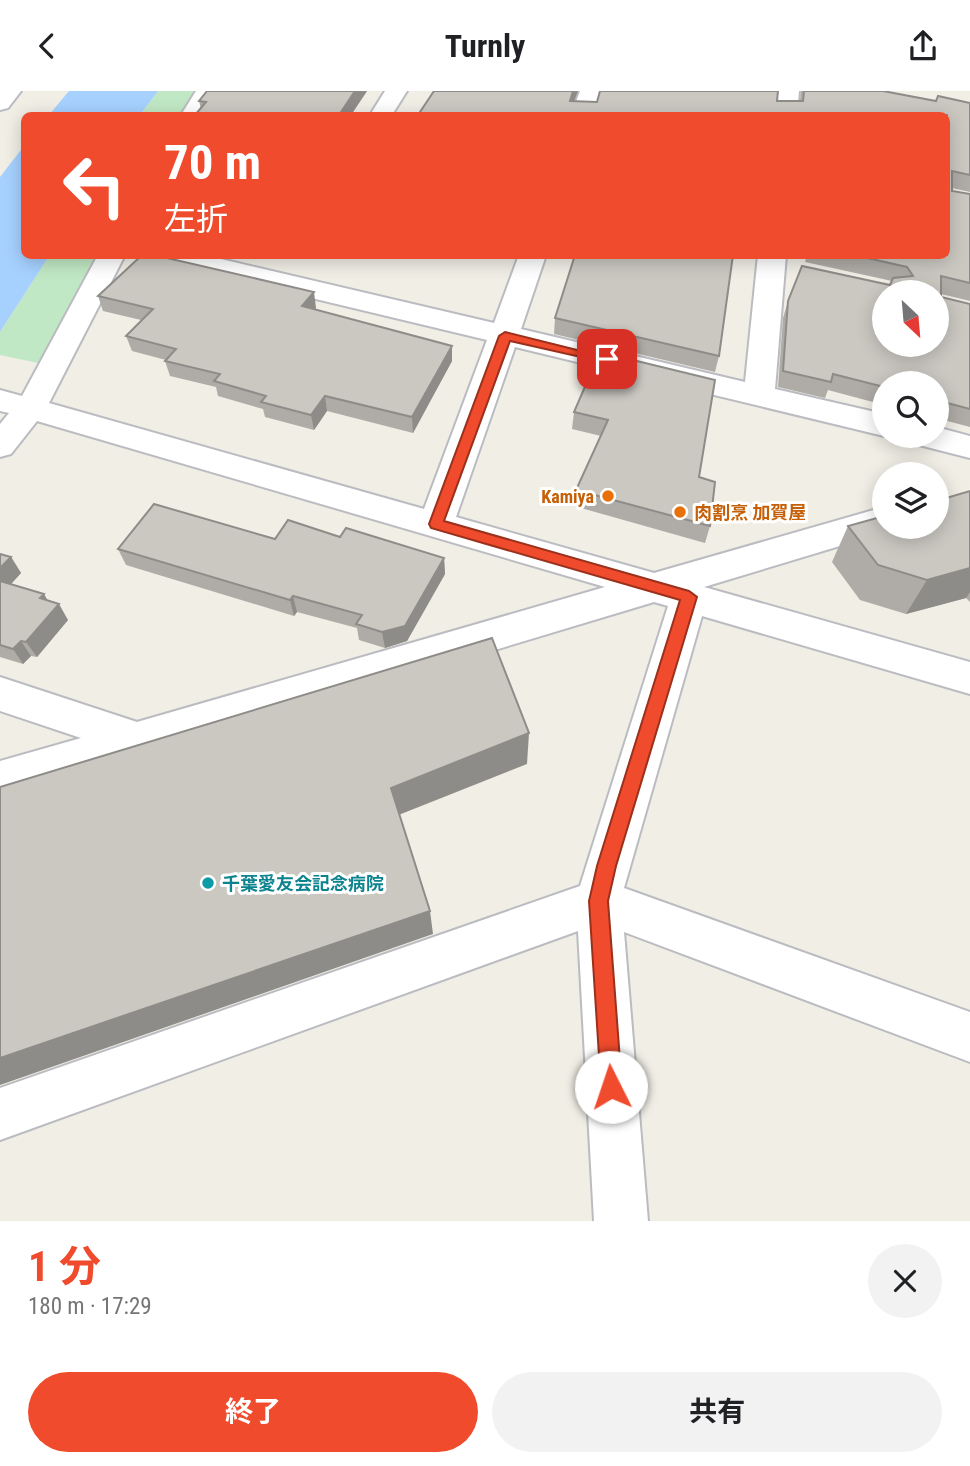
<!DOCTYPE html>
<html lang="ja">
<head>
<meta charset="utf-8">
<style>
	:root { --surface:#fff; --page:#f2f2f2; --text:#202124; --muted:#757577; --accent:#ef4b2c }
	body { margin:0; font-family:"Roboto Condensed","Noto Sans JP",sans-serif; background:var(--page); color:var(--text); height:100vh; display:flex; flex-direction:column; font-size:26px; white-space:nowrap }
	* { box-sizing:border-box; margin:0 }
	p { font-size:23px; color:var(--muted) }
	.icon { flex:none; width:38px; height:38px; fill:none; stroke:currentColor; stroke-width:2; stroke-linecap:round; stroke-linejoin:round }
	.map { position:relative; height:1130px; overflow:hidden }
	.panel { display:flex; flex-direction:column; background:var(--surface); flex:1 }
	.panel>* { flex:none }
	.top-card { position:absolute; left:21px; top:21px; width:929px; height:147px; border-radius:10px; box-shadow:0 4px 18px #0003; background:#ef4b2c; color:#fff; overflow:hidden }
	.needle { width:46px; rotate:154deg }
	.controls { position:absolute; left:872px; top:189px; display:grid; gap:14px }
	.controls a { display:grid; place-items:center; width:77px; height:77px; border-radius:50%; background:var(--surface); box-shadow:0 4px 18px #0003; font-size:35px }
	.pin { position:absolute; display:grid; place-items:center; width:60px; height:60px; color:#fff; margin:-30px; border-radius:14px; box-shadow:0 4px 10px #0006 }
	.me { position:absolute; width:77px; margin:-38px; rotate:356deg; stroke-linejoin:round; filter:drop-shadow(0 0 5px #0008) }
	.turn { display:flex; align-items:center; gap:24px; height:147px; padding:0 28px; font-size:32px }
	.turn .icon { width:91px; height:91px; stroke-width:2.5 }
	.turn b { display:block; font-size:49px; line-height:60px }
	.round { display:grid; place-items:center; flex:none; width:74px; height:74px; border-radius:37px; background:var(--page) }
	.summary { display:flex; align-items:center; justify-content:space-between; height:119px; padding:0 28px }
	h1 { font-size:42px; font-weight:700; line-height:52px; color:var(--accent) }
	.primary-button { display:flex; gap:14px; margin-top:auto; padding:14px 28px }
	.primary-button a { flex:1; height:80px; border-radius:42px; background:var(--accent); color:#fff; font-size:28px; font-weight:700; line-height:80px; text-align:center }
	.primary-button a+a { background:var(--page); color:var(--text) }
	header { display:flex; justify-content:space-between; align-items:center; height:91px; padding:0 28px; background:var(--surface); font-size:32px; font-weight:700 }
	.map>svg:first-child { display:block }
	.green { fill:#c1e8c4 }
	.water { fill:#a6d1ff }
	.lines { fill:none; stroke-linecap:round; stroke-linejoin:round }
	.minor-casing { stroke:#babcc1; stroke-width:4 }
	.minor { fill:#fff; fill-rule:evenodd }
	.wall { fill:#afaca7 }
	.shaded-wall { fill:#8e8c88 }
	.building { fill:#cbc8c2; stroke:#8e8c88; stroke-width:2; fill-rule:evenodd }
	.route { fill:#ef4b2c; stroke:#9b311d; stroke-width:2 }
	.food-dot { fill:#e8710a; stroke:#fff; stroke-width:2.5 }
	.culture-dot { fill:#0f9aa8; stroke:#fff; stroke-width:2.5 }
	.labels { text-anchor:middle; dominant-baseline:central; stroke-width:6; stroke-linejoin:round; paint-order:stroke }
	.food-label { font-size:18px; font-weight:bold; fill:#c56008; stroke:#fff; text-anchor:end }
	.culture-label { font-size:18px; font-weight:bold; fill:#0d838f; stroke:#fff; text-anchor:start }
</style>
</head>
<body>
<header><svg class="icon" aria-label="back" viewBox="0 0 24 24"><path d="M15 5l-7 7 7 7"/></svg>Turnly<svg class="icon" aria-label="share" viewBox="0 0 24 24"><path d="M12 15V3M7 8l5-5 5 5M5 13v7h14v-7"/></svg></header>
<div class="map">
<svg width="970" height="1130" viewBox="0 0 970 1130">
	<rect width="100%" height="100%" fill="#f0eee5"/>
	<g class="green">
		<polygon points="158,0 203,0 188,24 140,24"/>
		<polygon points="49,165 103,165 38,272 0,264 0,241"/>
	</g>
	<g class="water">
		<polygon points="69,0 158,0 140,24 49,24"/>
		<polygon points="24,55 24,164 49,165 0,241 0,86"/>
	</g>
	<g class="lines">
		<g class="minor-casing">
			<g id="minor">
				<polygon points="0,0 21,0 8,17 0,19"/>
				<polygon points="196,0 218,0 203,24 181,24"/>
				<polygon points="385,0 407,0 392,24 370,24"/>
				<polygon points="580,0 602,0 594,24 571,24"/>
				<polygon points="777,0 799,0 797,24 775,24"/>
				<polygon points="98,164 125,164 49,312 424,418 487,249 157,170 154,164 204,164 494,232 519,164 546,164 521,238 745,291 758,164 786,164 775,298 884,323 884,345 515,256 456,426 654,482 884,416 884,436 898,436 896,438 704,496 970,571 970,603 702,525 624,797 970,921 970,971 624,841 648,1130 594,1130 578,840 0,1049 0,997 580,795 668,515 654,511 0,708 0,670 81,647 0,620 0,586 137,631 605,496 37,330 11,363 0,366 0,333 9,322 0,320 0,299 22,305"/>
				<polygon points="936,336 970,345 970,367 915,353 910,345 936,345"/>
			</g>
		</g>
		<use href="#minor" class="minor"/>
	</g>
	<g class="wall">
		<polygon points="207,0 367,0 351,24 201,18 199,10"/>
		<polygon points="578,0 574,10 800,10 801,0 883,0 936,10 970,12 970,101 952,97 952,100 970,103 970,210 941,203 941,206 970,213 970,336 936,327 936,292 884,292 884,314 828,299 825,307 778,296 783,227 788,210 890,194 892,190 805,171 807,164 947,164 947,24 418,24"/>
		<polygon points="98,205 316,217 315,218 452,270 413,342 327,320 314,339 265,326 263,318 218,305 216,296 170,285 165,270 166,269 132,260 126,245 141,229 103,220"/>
		<polygon points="555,227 719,265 715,281 554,243"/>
		<polygon points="600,261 699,386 710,435 705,452 574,415 576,399 601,345 572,338 574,321"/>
		<polygon points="970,400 970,511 966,507 906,523 860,509 832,471 848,435"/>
		<polygon points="340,446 444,467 445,483 407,550 385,557 359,549 357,537 297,521 294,525 126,474 118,458 275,448"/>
		<polygon points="0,463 11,466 21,482 11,493 44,503 47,509 68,529 37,566 31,565 23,573 0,566"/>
	</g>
	<g class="shaded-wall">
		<polygon points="355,0 367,0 351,24 339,24"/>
		<polygon points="573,0 578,0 569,24 570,10"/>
		<polygon points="314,201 316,217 304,230 302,215"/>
		<polygon points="452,255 452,270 413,342 412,326"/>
		<polygon points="325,305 327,320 314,339 311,324"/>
		<polygon points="11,466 21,482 2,503 0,500 0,477"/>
		<polygon points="444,467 445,483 407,550 385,557 382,541"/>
		<polygon points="970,477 970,501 966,507 906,523 927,489"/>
		<polygon points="44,503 53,519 59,513 68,529 37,566 26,551 40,507"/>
		<polygon points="293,505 297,521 294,525 290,509"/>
		<polygon points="21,550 31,565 23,573 13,558"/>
		<polygon points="529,642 527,673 396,725 391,697"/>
		<polygon points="430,820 433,843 0,994 0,967"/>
	</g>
	<g class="building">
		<polygon points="207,0 355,0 339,24 195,24 206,11 199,10"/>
		<path d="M434,0H573L570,10L597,11L600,0H778L777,10H803L804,0H883L936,10L938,5L970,12V84L952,80V100L970,103V192L941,185V206L970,213V318L936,309V292H884V296L833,283L831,291L783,280L788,210L802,175L890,194L893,187L913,185L907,176L854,164H947V24H418ZM884,201H936V254H884Z"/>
		<polygon points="142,164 154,164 314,201 302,215 452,255 412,326 325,305 311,324 261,311 266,305 214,290 220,283 165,270 176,258 126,245 153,218 98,205"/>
		<polygon points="575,164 733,164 719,265 555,227"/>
		<polygon points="600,261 715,289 699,386 715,391 710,435 576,399 608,329 574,321"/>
		<polygon points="970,400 970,477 927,489 878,474 848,435 884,425 884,436 936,436 936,410"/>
		<polygon points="154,413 275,448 288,429 340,446 346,437 444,467 405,535 382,541 356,533 362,524 293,505 290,509 118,458"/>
		<polygon points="0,463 11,466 0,477"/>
		<polygon points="0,490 44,503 40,507 59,513 26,551 21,550 13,558 0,554"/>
		<polygon points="492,547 529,642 391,697 430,820 0,967 0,696"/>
	</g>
	<polygon class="route" points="505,241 613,268 607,272 510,250 444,430 689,500 697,506 616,775 608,810 622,996 619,1004 611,1007 604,1004 601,996 589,810 597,775 680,509 431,437 429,433 499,245"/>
	<g class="food-dot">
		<circle cx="608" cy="405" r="7"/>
		<circle cx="680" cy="421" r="7"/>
	</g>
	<circle class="culture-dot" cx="208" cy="792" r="7"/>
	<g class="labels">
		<g class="food-label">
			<text x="594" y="405">Kamiya</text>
			<text x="694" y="421" text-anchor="start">肉割烹 加賀屋</text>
		</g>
		<g class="culture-label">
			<text x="222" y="792">千葉愛友会記念病院</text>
		</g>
	</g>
</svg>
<div class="controls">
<a><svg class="needle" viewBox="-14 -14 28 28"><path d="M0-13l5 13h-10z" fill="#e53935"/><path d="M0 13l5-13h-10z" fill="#757577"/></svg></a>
<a><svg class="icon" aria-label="search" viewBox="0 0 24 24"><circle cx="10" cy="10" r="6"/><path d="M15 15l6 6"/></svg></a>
<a><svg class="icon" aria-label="layers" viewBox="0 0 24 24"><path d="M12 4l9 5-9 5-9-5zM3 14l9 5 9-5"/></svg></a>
</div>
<div class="pin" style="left:607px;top:268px;background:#d93025"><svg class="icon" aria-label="arrive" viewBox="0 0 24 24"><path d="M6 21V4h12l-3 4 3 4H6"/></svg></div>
<svg class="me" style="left:611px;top:996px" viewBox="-20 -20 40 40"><circle r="19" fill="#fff"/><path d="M0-13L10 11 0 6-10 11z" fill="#ef4b2c"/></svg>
<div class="top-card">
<div class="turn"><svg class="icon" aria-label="left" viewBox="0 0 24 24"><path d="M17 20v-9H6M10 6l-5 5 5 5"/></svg><div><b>70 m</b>左折</div></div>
</div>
</div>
<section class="panel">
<div class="summary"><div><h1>1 分</h1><p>180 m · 17:29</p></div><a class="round"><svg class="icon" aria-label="close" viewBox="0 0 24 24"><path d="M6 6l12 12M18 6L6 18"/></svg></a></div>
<div class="primary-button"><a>終了</a><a>共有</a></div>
</section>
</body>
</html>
